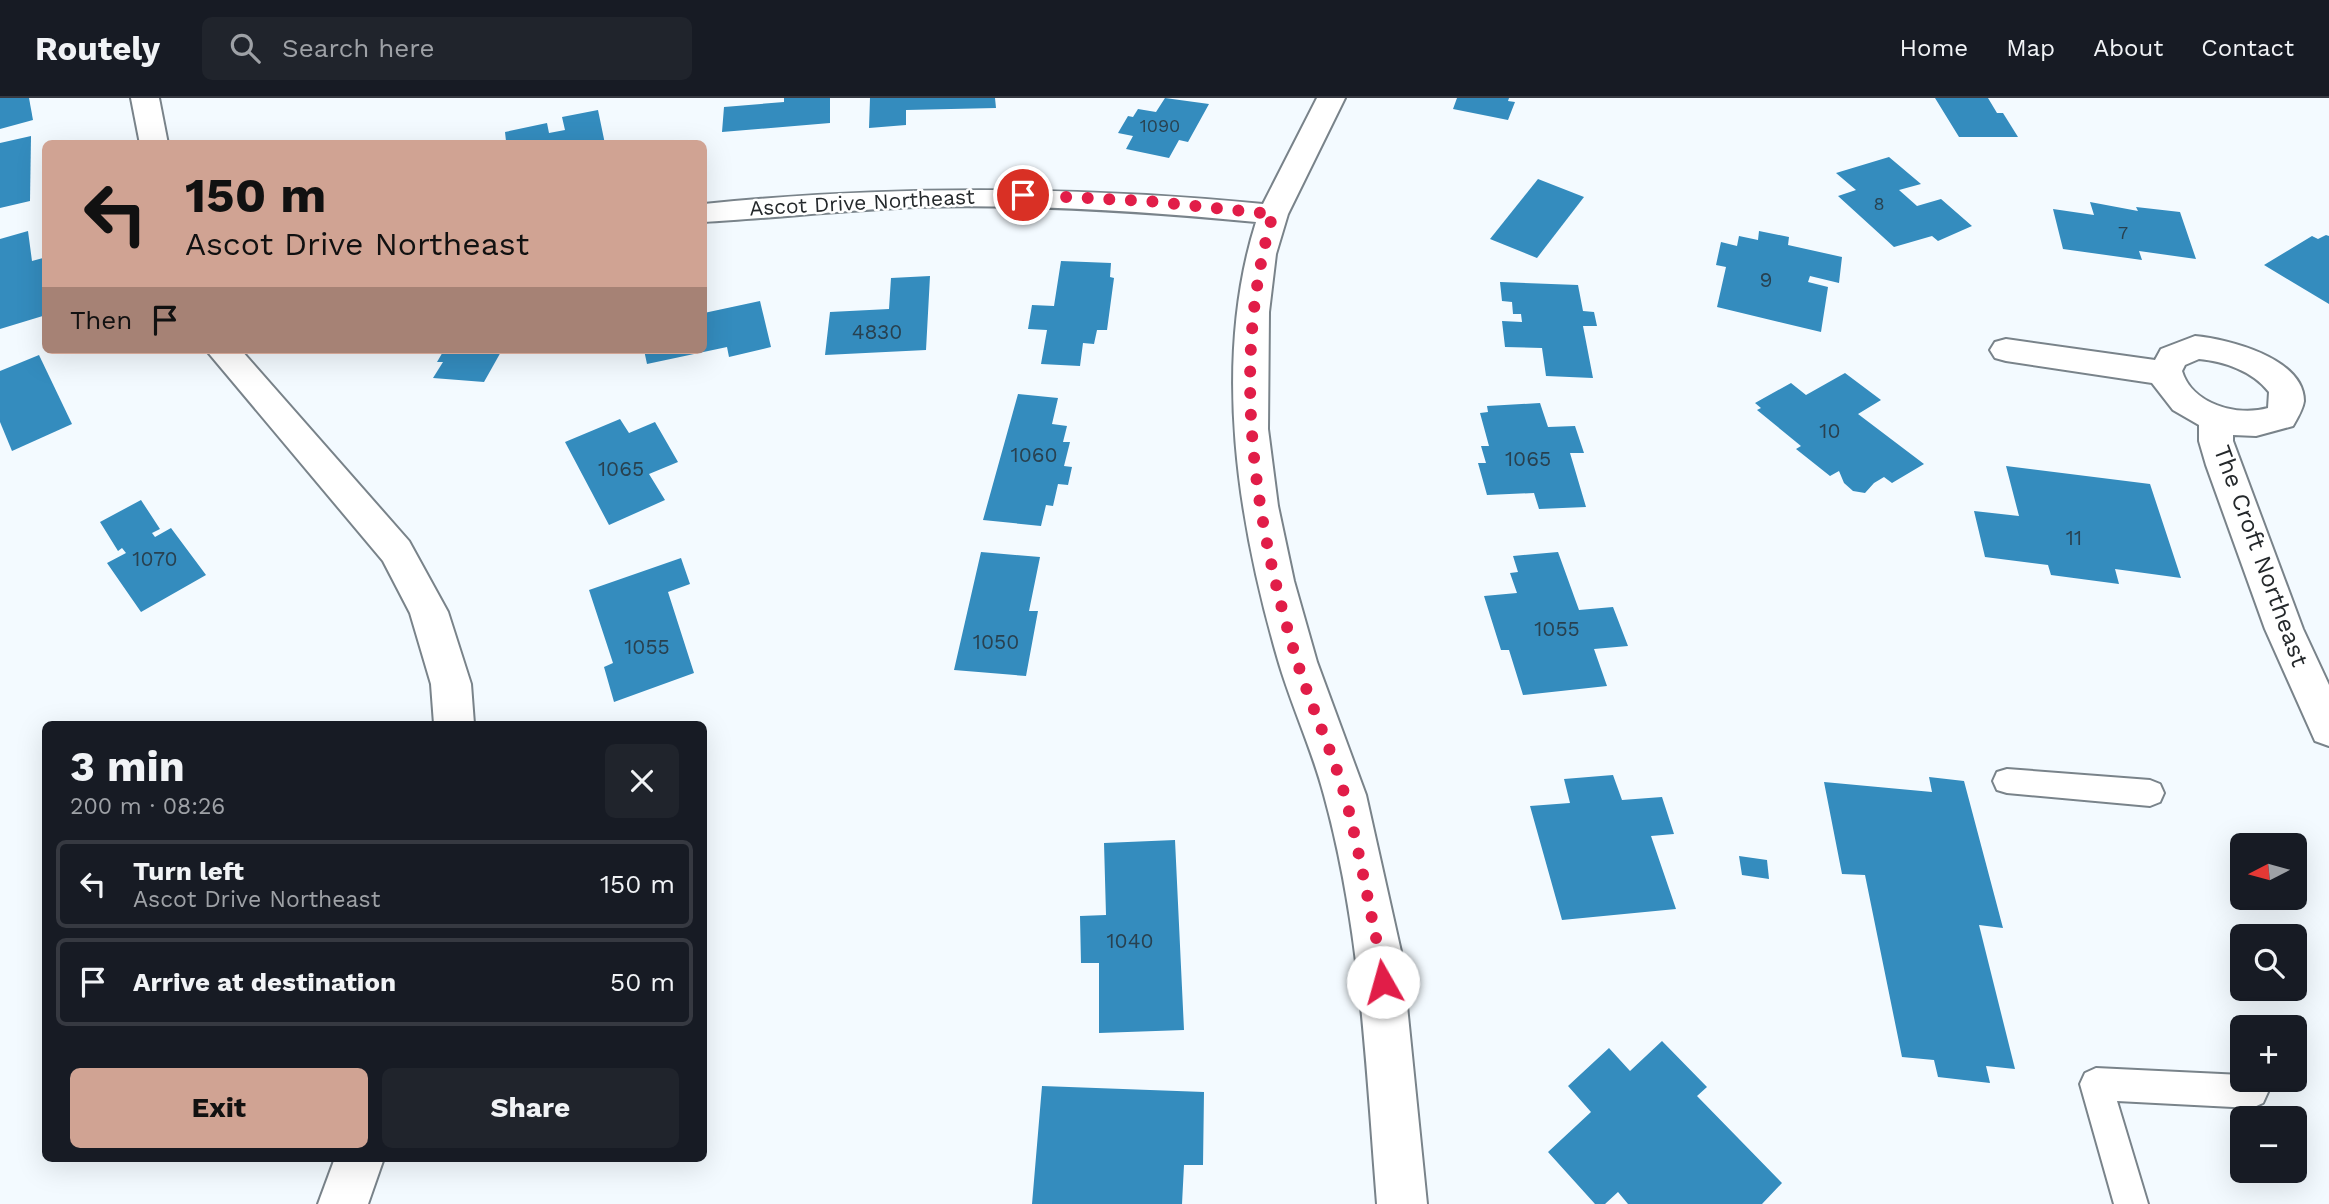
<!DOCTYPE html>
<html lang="en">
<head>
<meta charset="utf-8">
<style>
	:root { --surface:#171b24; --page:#20242c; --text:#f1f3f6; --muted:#9ea1a6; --line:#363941; --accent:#d0a393 }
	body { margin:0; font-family:"Work Sans",sans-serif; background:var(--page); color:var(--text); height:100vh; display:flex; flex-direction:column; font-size:26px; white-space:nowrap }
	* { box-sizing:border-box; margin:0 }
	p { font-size:23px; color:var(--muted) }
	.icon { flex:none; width:38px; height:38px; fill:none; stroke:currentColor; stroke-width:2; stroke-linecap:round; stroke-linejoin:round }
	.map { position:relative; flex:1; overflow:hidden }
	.sheet { position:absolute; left:42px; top:623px; width:665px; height:441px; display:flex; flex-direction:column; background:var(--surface); border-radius:10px; box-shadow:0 7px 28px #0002 }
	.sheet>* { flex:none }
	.guide { position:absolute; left:42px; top:42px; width:665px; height:214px; border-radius:10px; box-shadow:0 7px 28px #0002; background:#d0a393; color:#111; overflow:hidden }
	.needle { width:46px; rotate:264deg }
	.tools { position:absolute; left:2230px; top:735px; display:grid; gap:14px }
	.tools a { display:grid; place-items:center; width:77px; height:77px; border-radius:10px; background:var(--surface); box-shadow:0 7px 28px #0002; font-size:35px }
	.pin { position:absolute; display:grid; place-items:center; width:60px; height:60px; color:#fff; margin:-30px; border:4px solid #fff; border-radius:50%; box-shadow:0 2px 7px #0007 }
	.me { position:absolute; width:77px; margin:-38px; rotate:353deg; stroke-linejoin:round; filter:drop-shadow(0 0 5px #0008) }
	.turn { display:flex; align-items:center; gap:24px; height:147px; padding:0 28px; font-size:32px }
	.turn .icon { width:91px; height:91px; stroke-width:2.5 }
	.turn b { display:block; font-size:49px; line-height:60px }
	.then { display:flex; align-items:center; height:66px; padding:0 28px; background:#0003; gap:14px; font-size:26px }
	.round { display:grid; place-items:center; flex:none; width:74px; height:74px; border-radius:10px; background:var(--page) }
	.head { display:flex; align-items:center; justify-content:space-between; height:119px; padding:0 28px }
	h1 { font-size:42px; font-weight:700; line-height:52px }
	.primary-button { display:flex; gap:14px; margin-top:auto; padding:14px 28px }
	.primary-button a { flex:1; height:80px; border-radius:10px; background:var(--accent); color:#111; font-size:28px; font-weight:700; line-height:80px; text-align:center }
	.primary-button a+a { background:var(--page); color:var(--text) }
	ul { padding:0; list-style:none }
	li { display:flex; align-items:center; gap:21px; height:88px; margin:0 14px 10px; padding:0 14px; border:4px solid var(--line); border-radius:10px }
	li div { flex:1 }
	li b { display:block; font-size:26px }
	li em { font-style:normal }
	header { display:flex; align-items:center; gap:42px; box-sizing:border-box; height:98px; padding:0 35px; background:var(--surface); border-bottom:2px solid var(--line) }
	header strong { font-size:33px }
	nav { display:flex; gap:38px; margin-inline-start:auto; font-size:24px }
	.search { width:490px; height:63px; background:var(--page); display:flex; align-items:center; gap:18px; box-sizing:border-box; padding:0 24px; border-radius:10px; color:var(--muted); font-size:26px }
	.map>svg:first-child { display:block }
	.building { fill:#348cbe }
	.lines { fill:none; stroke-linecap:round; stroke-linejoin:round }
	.lane-casing { stroke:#79838a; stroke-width:4 }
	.street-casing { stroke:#79838a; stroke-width:4 }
	.lane { fill:#fff; fill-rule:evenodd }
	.street { fill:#fff; fill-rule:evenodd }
	.route { stroke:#e11d48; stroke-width:12; stroke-dasharray:0 21.6 }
	.labels { text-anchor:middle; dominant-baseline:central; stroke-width:5; stroke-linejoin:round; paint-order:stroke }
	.far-number-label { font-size:18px; fill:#284150 }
	.far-street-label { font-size:21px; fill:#24282b; stroke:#fff }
	.number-label { font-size:21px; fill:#284150 }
	.street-label { font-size:24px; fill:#24282b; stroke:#fff }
</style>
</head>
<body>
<header>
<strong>Routely</strong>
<div class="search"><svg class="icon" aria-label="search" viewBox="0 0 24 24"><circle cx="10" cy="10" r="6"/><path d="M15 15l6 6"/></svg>Search here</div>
<nav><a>Home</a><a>Map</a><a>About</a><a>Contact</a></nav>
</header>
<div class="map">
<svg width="2329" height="1106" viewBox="0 0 2329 1106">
	<rect width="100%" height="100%" fill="#f3faff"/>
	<g class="building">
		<polygon points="0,0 29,0 33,22 0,31"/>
		<polygon points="784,0 830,0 830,25 722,34 724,9 784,4"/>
		<polygon points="870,0 995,0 996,10 906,12 906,27 869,30"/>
		<polygon points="1165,0 1209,6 1188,44 1179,42 1169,60 1126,51 1133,38 1118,35 1128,18 1133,19 1138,11 1156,14"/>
		<polygon points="1457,0 1509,0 1508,3 1515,4 1508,22 1453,11"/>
		<polygon points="1935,0 1988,0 1997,15 2003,15 2018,39 1959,39"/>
		<polygon points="598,12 605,46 499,46 506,43 505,34 547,25 549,35 565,32 562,19"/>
		<polygon points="31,38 30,103 0,110 0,45"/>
		<polygon points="1889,59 1921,86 1899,92 1917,108 1941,101 1972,128 1938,143 1932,138 1894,149 1838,98 1856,92 1836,75"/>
		<polygon points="1538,81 1584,99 1537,160 1490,141"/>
		<polygon points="2090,104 2138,113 2136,109 2180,114 2196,161 2139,153 2142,162 2063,151 2053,111 2094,117"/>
		<polygon points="28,133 32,163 43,160 46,172 46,217 0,231 0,141"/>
		<polygon points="1759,133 1789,139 1788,147 1842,159 1839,185 1810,178 1808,184 1828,189 1821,234 1717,209 1726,169 1716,167 1721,144 1737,148 1739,138 1758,142"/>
		<polygon points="2326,137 2329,138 2329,206 2264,167 2312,138 2318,141"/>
		<polygon points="1061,163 1111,165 1110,179 1114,180 1107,232 1097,232 1094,246 1083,245 1080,268 1041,266 1047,232 1028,231 1032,207 1054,208"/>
		<polygon points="930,178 926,252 825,257 830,214 889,211 891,180"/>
		<polygon points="1500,184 1578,187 1583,213 1594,214 1597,228 1583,228 1593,280 1546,278 1542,250 1505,249 1502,223 1522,224 1521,216 1513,216 1512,204 1502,203"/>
		<polygon points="760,203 771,249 729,259 727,249 647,266 644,252 704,252 704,215"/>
		<polygon points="444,252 502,252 484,284 433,280 443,264 437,264"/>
		<polygon points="39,257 72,326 12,353 0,324 0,273"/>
		<polygon points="1845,275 1881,302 1858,316 1924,366 1892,385 1884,379 1874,385 1865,395 1853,393 1844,385 1839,373 1830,378 1796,351 1801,348 1757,312 1761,310 1755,305 1791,285 1806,297"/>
		<polygon points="1018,296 1058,300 1052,326 1067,328 1063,344 1070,344 1064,368 1072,369 1068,387 1058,386 1053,408 1046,407 1041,428 983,422"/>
		<polygon points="1540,305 1548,329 1575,328 1584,355 1570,355 1586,409 1539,411 1534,395 1487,397 1478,365 1486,365 1481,348 1489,348 1480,315 1488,314 1487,308"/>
		<polygon points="620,321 629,335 655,324 678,364 649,376 665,402 609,427 565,344"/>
		<polygon points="2006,368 2150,386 2181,480 2115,471 2119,486 2051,477 2048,467 1985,459 1974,413 2019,418"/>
		<polygon points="141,402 160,431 152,435 155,439 171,430 206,477 141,514 107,465 126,455 122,450 118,453 100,424"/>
		<polygon points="981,454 1040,459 1029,513 1038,513 1026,578 954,572"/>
		<polygon points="1558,454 1579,512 1613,509 1628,548 1594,551 1607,588 1523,597 1509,552 1501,552 1484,498 1517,495 1510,475 1518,474 1513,458"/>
		<polygon points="681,460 690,486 668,494 694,575 614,604 604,569 613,565 589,492"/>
		<polygon points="1613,677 1622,702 1662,699 1674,736 1651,738 1676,811 1562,822 1530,708 1570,705 1564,681"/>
		<polygon points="1929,679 1964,683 2003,830 1979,827 2015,971 1986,968 1990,985 1938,979 1934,962 1902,959 1865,777 1842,776 1824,684 1932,694"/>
		<polygon points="1175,742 1184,932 1099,935 1099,865 1081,865 1080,818 1106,817 1104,745"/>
		<polygon points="1739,758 1767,762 1769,781 1742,777"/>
		<polygon points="1662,943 1707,989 1697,998 1782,1085 1762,1106 1628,1106 1618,1094 1605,1106 1595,1106 1548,1054 1591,1014 1568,988 1609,950 1630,973"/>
		<polygon points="1042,988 1204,994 1203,1067 1184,1067 1182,1106 1032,1106"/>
	</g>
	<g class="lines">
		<g class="lane-casing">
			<g id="lane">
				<polygon points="2007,671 2150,682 2160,686 2164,695 2160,704 2150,708 2007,695 1997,692 1993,683 1997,674"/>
				<polygon points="2096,970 2242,977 2242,982 2263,983 2268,994 2263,1005 2252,1010 2117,1003 2148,1106 2114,1106 2080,986 2085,975"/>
			</g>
		</g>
		<g class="street-casing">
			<g id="street">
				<polygon points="131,0 159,0 168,46 140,46"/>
				<path d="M1317,0H1345L1288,116L1276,156L1269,214L1268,331L1278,408L1294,483L1317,564L1366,697L1402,858L1427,1106H1377C1366,969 1361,831 1324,697C1312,651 1291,607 1278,562C1238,424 1212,264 1256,124C1143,113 1029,106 916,109C845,112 774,120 704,124V106C891,87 1076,88 1263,106Z"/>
				<path d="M2195,238C2228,241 2304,260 2304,303C2303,311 2297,321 2293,328L2256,338L2233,337V343L2303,531L2329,587V648L2315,643L2265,531L2206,367L2199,343V327L2173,312L2152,285L2006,263L1995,260L1990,252L1995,244L2006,241L2155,262L2161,251ZM2199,261C2223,263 2253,273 2269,294L2268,310C2237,319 2192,306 2182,273L2185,267Z"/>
				<polygon points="206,252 241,252 409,443 448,514 471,586 474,626 434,626 431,586 410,515 383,463"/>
				<polygon points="335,1060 384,1060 368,1106 318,1106"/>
			</g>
		</g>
		<use href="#lane" class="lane"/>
		<use href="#street" class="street"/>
	</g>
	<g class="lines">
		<path class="route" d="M1023,97L1148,103L1273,116C1230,262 1253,420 1297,563C1311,609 1332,652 1345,698C1359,750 1368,805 1380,858L1383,884"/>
	</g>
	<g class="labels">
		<g class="far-number-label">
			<text x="1160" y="27">1090</text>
			<text x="1879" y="105">8</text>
			<text x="2123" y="134">7</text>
		</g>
		<g class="far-street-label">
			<text transform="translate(862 104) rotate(-3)">Ascot Drive Northeast</text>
		</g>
		<g class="number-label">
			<text x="1766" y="181">9</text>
			<text x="877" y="233">4830</text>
			<text x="1830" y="332">10</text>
			<text x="1034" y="356">1060</text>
			<text x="1528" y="360">1065</text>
			<text x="621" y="370">1065</text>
			<text x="2074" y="439">11</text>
			<text x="155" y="460">1070</text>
			<text x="1557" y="530">1055</text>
			<text x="996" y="543">1050</text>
			<text x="647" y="548">1055</text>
			<text x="1130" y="842">1040</text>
		</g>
		<g class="street-label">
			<text transform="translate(2261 458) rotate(70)">The Croft Northeast</text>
		</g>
	</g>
</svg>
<div class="tools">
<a><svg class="needle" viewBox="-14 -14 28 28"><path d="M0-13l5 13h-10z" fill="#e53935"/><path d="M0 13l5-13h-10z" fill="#9ea1a6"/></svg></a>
<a><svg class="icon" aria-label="search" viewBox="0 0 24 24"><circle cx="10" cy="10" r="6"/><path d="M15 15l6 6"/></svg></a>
<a>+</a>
<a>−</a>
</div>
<div class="pin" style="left:1023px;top:97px;background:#d93025"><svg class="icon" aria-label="arrive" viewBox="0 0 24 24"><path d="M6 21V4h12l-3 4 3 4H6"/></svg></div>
<svg class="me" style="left:1383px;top:884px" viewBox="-20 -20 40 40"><circle r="19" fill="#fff"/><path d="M0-13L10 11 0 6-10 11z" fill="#e11d48"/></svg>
<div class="guide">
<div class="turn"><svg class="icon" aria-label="left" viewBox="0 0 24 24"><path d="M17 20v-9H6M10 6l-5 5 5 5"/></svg><div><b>150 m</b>Ascot Drive Northeast</div></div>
<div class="then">Then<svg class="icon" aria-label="arrive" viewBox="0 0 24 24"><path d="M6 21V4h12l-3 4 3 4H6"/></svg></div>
</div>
<section class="sheet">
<div class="head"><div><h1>3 min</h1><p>200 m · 08:26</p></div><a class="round"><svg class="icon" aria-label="close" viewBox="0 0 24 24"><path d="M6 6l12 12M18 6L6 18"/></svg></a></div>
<ul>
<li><svg class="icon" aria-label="left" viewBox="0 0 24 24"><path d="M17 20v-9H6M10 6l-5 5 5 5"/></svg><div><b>Turn left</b><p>Ascot Drive Northeast</p></div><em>150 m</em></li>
<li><svg class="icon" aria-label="arrive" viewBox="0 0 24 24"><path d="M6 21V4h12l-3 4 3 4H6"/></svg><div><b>Arrive at destination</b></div><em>50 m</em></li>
</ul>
<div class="primary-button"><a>Exit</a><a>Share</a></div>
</section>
</div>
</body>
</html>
